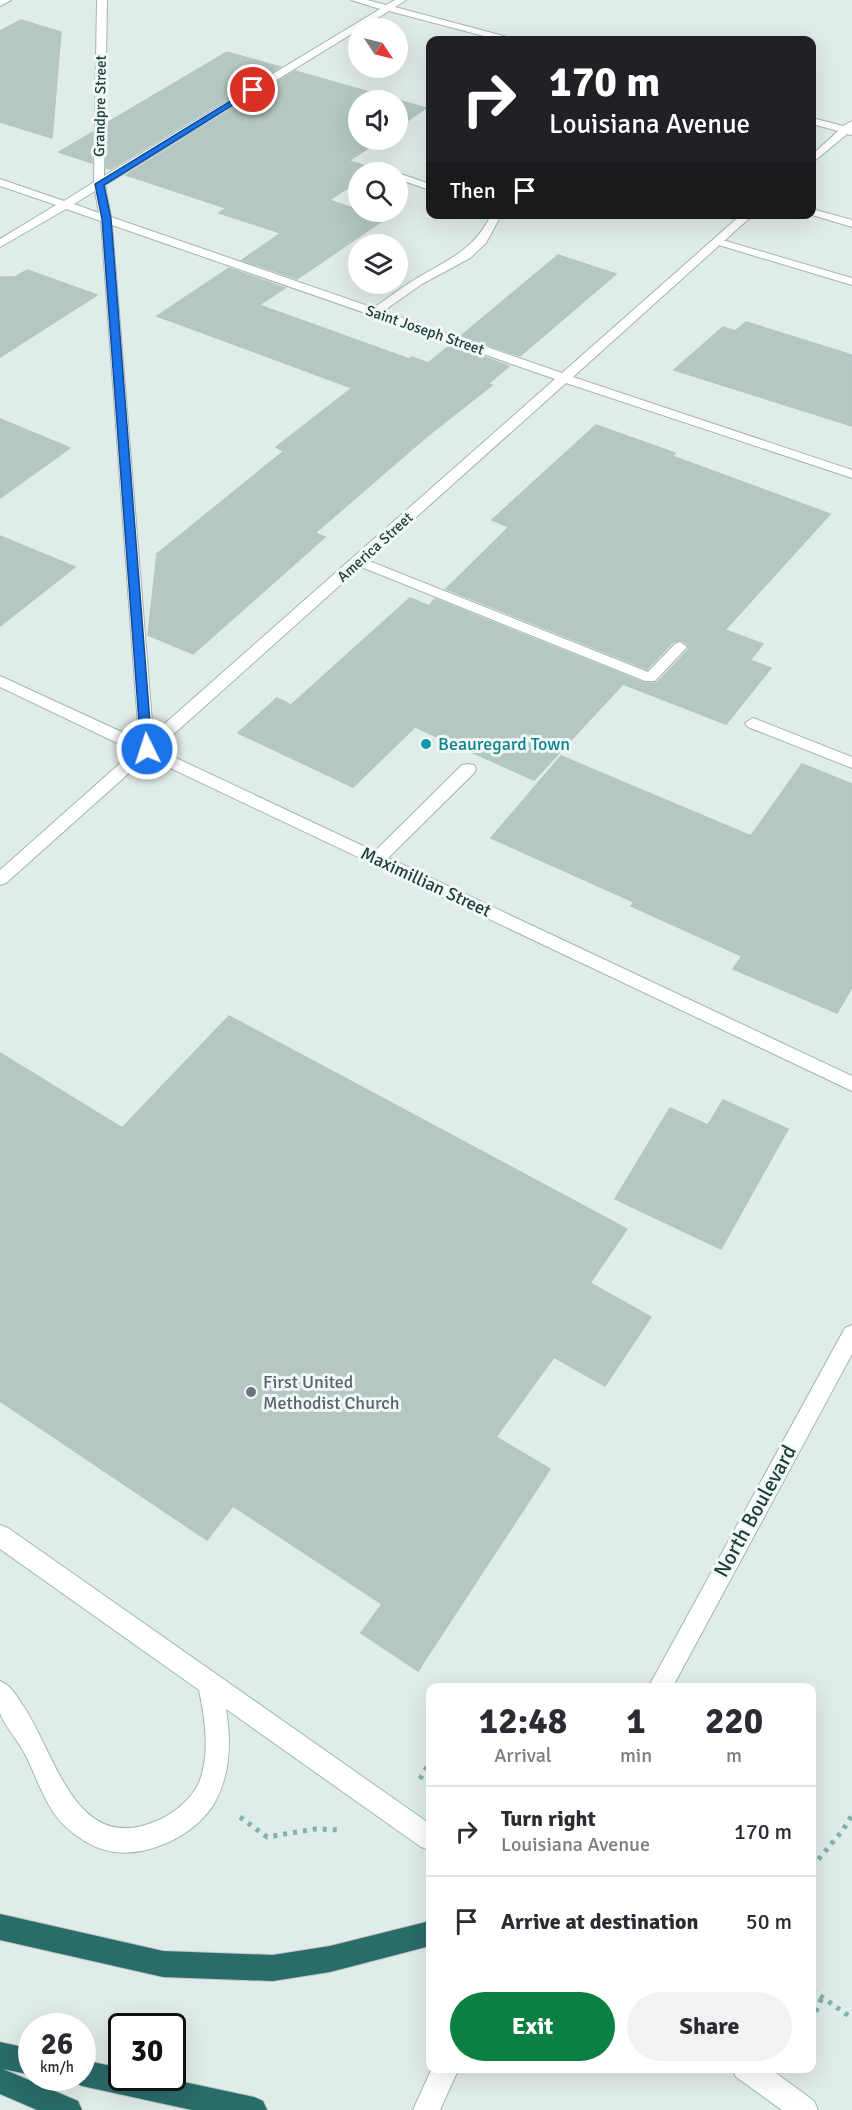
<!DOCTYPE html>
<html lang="en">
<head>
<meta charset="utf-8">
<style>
	:root { --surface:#fff; --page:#f2f2f3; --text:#2b2b33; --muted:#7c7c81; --line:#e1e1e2; --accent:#0b8043 }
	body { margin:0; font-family:Signika,sans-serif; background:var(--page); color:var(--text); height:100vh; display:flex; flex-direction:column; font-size:22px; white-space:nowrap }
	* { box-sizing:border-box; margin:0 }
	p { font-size:20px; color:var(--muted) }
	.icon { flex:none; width:33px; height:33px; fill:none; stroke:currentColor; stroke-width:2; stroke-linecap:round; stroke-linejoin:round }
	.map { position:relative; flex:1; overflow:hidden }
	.sheet { position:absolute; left:426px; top:1683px; width:390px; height:390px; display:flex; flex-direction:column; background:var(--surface); border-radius:12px; box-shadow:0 6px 24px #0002 }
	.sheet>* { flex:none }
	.banner { position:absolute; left:426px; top:36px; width:390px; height:183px; border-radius:12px; box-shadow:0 6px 24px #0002; background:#202124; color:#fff; overflow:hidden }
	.needle { width:39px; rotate:125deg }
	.tools { position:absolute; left:348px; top:18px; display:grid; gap:12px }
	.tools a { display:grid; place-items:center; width:60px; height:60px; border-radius:50%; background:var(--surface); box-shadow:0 6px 24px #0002; font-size:30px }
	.speed { position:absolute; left:18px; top:2013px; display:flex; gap:12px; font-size:30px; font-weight:700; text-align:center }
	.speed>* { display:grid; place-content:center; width:78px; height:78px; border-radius:50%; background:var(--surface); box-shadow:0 6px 24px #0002; line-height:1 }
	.speed small { font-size:15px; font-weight:400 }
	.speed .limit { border:3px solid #111; border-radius:9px; background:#fff; color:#111 }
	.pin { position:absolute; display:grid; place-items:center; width:51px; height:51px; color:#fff; margin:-26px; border:3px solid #fff; border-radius:50%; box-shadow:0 2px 6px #0007 }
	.me { position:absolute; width:66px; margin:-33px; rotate:356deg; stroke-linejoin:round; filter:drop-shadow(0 0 4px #0008) }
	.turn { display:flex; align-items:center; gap:21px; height:126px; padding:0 24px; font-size:27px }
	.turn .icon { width:78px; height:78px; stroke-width:2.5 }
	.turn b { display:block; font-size:42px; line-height:51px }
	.then { display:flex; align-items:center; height:57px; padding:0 24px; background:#0003; gap:12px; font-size:22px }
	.eta { display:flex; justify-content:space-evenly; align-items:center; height:102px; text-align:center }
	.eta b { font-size:36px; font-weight:700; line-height:42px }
	.primary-button { display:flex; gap:12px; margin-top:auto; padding:12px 24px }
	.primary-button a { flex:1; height:69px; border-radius:36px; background:var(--accent); color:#fff; font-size:24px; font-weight:700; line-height:69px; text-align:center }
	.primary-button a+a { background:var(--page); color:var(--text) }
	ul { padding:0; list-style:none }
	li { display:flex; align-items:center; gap:18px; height:90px; padding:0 24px; border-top:2px solid var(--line) }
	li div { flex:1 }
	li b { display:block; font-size:22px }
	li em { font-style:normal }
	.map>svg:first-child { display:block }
	.building { fill:#b5c7c3; stroke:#b2c6c2; stroke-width:1.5 }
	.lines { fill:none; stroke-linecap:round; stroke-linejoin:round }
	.service-casing { stroke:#a3b4b1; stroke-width:2 }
	.minor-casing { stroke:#a3b4b1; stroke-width:2 }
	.tertiary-casing { stroke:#a3b4b1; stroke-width:2 }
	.secondary-casing { stroke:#9eb9b4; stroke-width:2 }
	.motorway-casing { stroke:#c1c9c8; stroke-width:2 }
	.path { stroke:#7eb2ab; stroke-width:5; stroke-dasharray:4 6; stroke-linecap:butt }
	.service { fill:#fff; fill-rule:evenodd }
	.minor { fill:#fff; fill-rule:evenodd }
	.tertiary { fill:#fff; fill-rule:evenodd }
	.secondary { fill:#fff; fill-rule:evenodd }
	.motorway { fill:#296c6a; fill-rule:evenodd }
	.route { fill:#1a73e8; stroke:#114b97; stroke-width:1.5 }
	.culture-dot { fill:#0f9aa8; stroke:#f1f9f6; stroke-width:2 }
	.worship-dot { fill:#6b7280; stroke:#f1f9f6; stroke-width:2 }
	.labels { text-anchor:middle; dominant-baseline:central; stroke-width:6; stroke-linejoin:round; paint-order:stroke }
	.far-street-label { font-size:15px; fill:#203e3b; stroke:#f1f9f6 }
	.culture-label { font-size:18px; fill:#0d838f; stroke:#f1f9f6; text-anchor:start }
	.street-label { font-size:18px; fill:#203e3b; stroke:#f1f9f6 }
	.worship-label { font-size:18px; fill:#5b616d; stroke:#f1f9f6; text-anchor:start }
	.near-street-label { font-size:21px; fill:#203e3b; stroke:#f1f9f6 }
</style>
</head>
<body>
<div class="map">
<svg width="852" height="2110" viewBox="0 0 852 2110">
	<rect width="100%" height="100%" fill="#e0ece9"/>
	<g class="building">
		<polygon points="21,20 61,32 52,138 0,122 0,31"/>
		<polygon points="227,52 280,67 111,169 106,168 107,123"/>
		<polygon points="295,71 426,108 398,127 398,100 358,100 358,140 380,140 349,161 376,169 371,172 358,172 358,181 329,200 385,219 297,279 242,260 281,233 219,213 226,208 126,175"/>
		<polygon points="93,132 92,163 59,152"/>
		<polygon points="558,255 616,274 520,356 461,336"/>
		<polygon points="229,268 285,288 259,305 409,359 412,357 428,363 450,345 509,366 488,384 492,385 425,438 315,533 325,537 193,654 148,635 157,554 284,451 276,447 352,388 157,316"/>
		<polygon points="27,270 97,295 0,357 0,277 15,277"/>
		<polygon points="746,322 852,355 852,426 674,370 723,327 735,331"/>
		<polygon points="0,419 70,448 0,498"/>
		<polygon points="596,425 675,453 672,456 830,514 725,630 763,644 750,660 771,668 726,724 623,684 534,780 415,727 353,787 238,733 277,698 291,705 410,598 429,606 435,599 644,683 657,683 689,649 688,645 681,640 673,642 647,669 446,589 509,527 492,520"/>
		<polygon points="0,536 75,567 0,626"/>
		<polygon points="561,756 751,836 802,764 852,784 852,987 837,1013 733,969 742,956 631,906 634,902 491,838"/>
		<polygon points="229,1016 627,1229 590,1283 651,1317 605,1386 554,1357 496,1437 550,1469 418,1671 361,1633 382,1604 233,1506 207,1540 0,1401 0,1053 122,1128"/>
		<polygon points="723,1100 788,1129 721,1249 615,1199 670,1108 708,1125"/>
	</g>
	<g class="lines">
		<g class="service-casing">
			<g id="service">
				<polygon points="0,0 11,0 0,6"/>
				<polygon points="398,173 430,184 430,190 398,179"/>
				<polygon points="812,209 852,220 852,227 809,214 812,214"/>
				<path d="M487,214H498L499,219L486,243L470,258L422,284L379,314H371V310C385,300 399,289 414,280C443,262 472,252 489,219Z"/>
				<polygon points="719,239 852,278 852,285 715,244 715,240"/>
				<polygon points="359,557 648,672 675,644 680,642 687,647 655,681 645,681 354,564 352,561 354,558"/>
				<polygon points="753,718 852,757 852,768 748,727 745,723"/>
				<polygon points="468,764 474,765 476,769 474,773 383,863 371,863 369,859 371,855 462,765"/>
			</g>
		</g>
		<g class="minor-casing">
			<g id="minor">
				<path d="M97,0H107L104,176L380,9L351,0H367L386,5L395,0H406L395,7L511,38L512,40H499L389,11L105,185L111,217L562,373L742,214H754L573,377L852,470V478L566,383L157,749L852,1076V1091L147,757L6,883L0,885V870L134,751L0,687V676L139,740L101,221L66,209L0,247V239L56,205L0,186V179L64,201L94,182ZM95,191L99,213L74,204ZM112,225L555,379L153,734Z"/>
				<polygon points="812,118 843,126 852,121 852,135 847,134 812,163 812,155 838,131 812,124"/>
			</g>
		</g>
		<g class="tertiary-casing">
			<g id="tertiary">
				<polygon points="852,1325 852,1354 672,1688 648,1688 845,1328"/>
				<polygon points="432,2068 459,2068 440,2110 413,2110"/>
			</g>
		</g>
		<g class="secondary-casing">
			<g id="secondary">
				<path d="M0,1525L8,1528L430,1824V1850L421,1847L226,1709C231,1740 231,1773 215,1802C196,1836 143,1861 105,1850C90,1846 77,1837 66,1827C46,1809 38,1780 26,1756C20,1743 4,1725 0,1713C0,1705 0,1690 0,1681C12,1686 17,1697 24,1707C56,1755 75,1854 154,1822C172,1815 193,1799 200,1780C210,1751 205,1719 199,1690L0,1549Z"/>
				<polygon points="732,2068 769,2068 814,2101 818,2110 782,2110 736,2077"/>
			</g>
		</g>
		<g class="motorway-casing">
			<g id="motorway">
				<polygon points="0,1914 163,1951 273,1955 330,1946 430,1921 430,1946 330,1972 273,1981 163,1977 0,1940"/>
				<polygon points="0,2042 32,2049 32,2075 3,2069 78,2101 82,2110 37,2110 0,2094"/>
				<polygon points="82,2060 122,2068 122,2078 165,2078 254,2097 263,2101 267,2110 192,2110 82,2086 73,2082 71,2078 82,2078"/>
			</g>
		</g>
		<g class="path">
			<polyline points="420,1779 430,1762"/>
			<polyline points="240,1817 267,1837 315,1829 342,1830"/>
			<polyline points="812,1867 843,1830 852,1815"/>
			<polyline points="812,1990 852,2018"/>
			<polyline points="812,2021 822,1997"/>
		</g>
		<use href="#service" class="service"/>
		<use href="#minor" class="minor"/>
		<use href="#tertiary" class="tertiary"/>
		<use href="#secondary" class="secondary"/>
		<use href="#motorway" class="motorway"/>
	</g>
	<polygon class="route" points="250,89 257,90 104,185 111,219 152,749 147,753 141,749 102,219 95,184"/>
	<circle class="culture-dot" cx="426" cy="744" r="6"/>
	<circle class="worship-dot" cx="251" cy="1392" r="6"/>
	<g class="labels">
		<g class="far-street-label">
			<text transform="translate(100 106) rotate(-89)">Grandpre Street</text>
			<text transform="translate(425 330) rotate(19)">Saint Joseph Street</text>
			<text transform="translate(375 547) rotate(-42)">America Street</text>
		</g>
		<g class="culture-label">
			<text x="438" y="744">Beauregard Town</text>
		</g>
		<g class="street-label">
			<text transform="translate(426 882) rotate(25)">Maximillian Street</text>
		</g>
		<g class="worship-label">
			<text x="263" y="1382">First United<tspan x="263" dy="21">Methodist Church</tspan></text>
		</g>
		<g class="near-street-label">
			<text transform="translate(755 1511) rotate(-61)">North Boulevard</text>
		</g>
	</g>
</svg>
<div class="tools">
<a><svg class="needle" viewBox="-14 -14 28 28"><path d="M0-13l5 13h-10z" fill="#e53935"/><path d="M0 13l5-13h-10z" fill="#7c7c81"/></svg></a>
<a><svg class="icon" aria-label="sound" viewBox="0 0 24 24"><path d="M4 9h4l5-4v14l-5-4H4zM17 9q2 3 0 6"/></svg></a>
<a><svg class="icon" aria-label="search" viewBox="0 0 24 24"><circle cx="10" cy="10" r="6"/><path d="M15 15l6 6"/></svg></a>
<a><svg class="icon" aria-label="layers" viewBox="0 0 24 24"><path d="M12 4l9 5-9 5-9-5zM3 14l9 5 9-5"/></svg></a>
</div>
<div class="speed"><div>26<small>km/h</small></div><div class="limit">30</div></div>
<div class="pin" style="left:253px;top:90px;background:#d93025"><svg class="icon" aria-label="arrive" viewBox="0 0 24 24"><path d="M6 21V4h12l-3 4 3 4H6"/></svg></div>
<svg class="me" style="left:147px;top:749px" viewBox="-20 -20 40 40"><circle r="17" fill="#1a73e8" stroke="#fff" stroke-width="3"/><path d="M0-11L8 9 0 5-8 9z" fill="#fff"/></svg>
<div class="banner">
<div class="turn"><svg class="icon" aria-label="right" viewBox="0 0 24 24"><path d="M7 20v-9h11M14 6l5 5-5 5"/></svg><div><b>170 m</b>Louisiana Avenue</div></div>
<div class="then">Then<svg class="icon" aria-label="arrive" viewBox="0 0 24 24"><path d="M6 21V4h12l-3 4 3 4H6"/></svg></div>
</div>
<section class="sheet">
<div class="eta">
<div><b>12:48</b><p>Arrival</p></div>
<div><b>1</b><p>min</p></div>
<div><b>220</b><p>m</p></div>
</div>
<ul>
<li><svg class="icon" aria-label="right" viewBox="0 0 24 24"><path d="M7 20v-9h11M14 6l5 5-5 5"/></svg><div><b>Turn right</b><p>Louisiana Avenue</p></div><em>170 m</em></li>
<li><svg class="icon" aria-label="arrive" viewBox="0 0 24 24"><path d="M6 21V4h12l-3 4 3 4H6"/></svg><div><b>Arrive at destination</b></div><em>50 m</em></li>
</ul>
<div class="primary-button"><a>Exit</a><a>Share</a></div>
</section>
</div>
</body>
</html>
